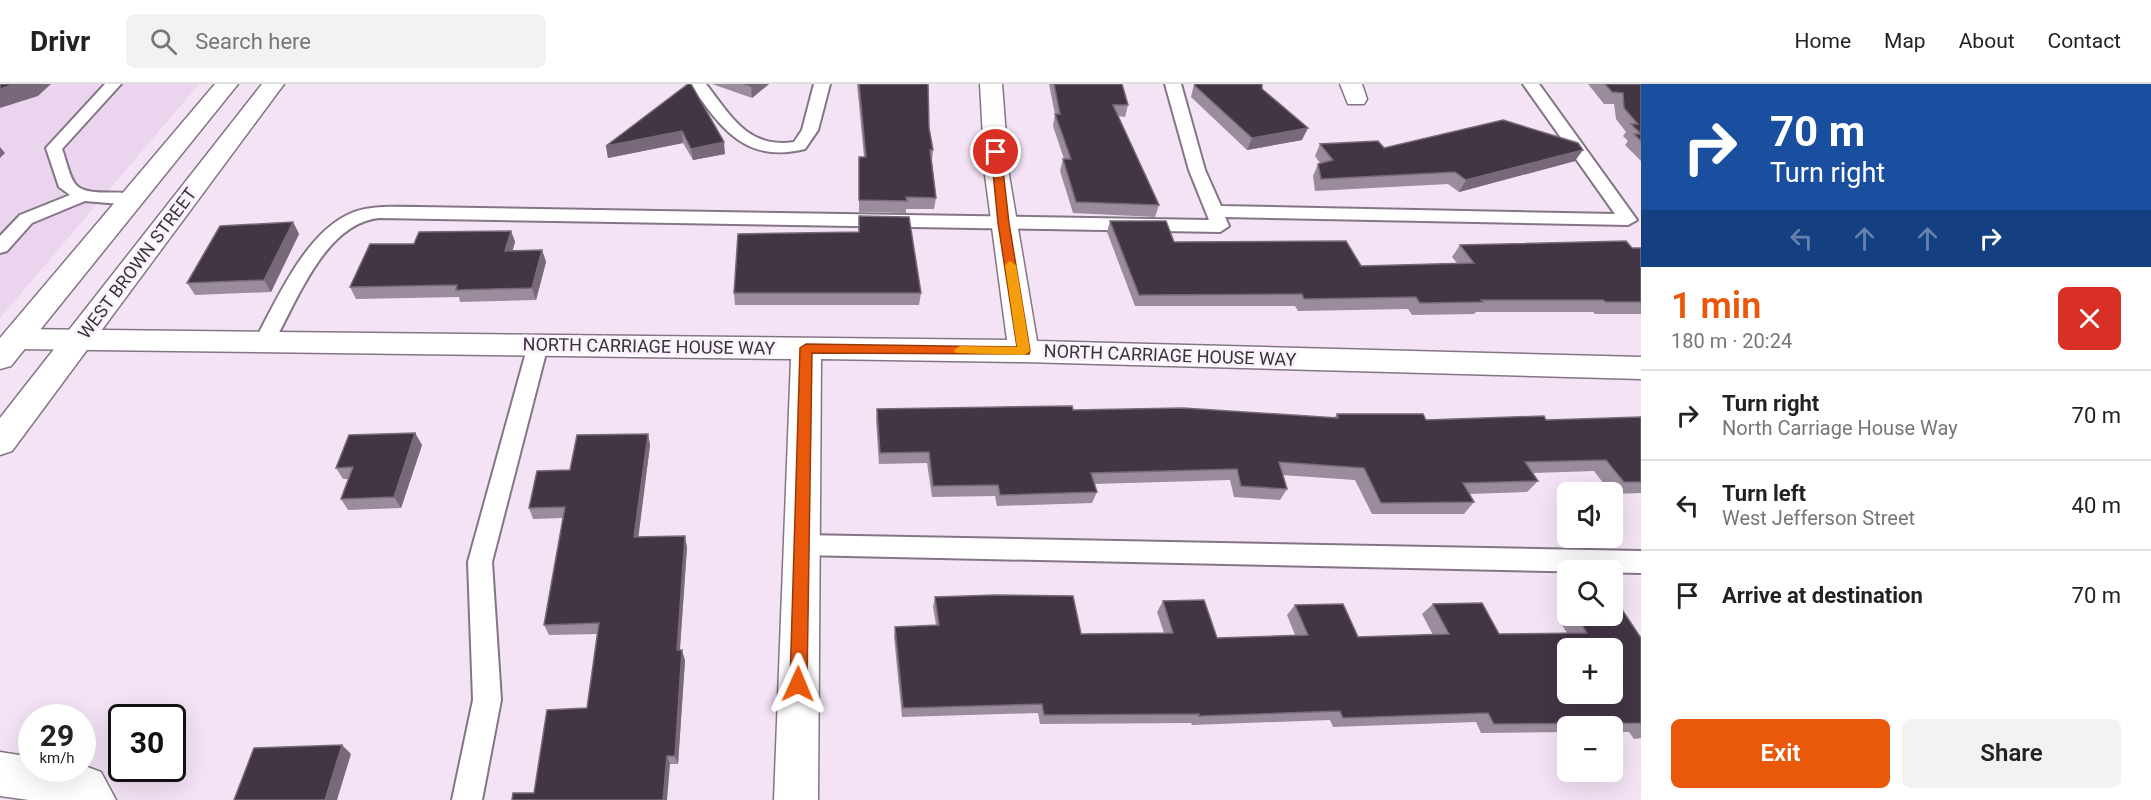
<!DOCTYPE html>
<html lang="en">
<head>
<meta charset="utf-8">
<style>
	:root { --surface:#fff; --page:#f2f2f2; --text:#222; --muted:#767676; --line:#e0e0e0; --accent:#ea580c }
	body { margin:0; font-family:Roboto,sans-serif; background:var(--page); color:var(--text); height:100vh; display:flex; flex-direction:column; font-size:22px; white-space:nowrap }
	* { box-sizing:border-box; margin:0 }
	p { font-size:20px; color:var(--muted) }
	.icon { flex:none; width:33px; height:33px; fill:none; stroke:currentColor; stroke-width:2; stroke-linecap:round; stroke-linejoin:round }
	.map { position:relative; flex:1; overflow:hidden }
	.side { display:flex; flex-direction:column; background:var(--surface); width:510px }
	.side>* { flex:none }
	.banner { background:#1a4fa0; color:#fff; overflow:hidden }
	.fabs { position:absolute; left:1557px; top:398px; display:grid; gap:12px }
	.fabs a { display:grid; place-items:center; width:66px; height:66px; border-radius:9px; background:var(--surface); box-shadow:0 6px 24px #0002; font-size:30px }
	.speed { position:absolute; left:18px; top:620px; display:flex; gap:12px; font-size:30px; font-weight:700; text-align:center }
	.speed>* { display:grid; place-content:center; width:78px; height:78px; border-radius:50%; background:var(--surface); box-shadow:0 6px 24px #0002; line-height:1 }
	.speed small { font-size:15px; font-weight:400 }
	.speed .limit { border:3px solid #111; border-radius:9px; background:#fff; color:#111 }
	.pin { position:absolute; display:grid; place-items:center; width:51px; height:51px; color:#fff; margin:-26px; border:3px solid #fff; border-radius:50%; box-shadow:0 2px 6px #0007 }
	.me { position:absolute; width:66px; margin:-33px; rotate:1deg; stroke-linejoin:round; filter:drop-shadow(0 0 4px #0008) }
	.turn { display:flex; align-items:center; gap:21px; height:126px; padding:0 30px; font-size:27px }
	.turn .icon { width:78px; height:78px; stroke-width:2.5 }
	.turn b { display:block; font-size:42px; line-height:51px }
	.lanes { display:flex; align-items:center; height:57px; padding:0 30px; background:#0003; justify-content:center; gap:30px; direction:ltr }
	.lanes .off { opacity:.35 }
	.round { display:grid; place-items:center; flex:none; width:63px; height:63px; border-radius:9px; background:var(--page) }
	.head { display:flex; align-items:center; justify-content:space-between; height:102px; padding:0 30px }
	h1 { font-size:36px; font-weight:600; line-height:45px; color:var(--accent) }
	.button { display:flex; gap:12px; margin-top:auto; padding:12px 30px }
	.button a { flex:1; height:69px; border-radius:9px; background:var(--accent); color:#fff; font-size:24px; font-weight:600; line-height:69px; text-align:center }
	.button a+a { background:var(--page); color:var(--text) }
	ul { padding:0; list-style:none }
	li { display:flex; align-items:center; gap:18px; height:90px; padding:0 30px; border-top:2px solid var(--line) }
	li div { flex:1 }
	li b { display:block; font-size:22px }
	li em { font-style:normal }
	header { display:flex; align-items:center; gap:36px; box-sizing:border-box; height:84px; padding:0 30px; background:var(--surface); border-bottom:2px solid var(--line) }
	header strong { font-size:28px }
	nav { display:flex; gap:33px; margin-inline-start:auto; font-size:21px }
	.search { width:420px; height:54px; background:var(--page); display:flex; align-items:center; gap:15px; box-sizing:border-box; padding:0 21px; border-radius:9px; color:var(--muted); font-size:22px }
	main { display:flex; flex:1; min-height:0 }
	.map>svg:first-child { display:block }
	.built { fill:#ebd5ee }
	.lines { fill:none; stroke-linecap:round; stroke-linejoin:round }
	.service-casing { stroke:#847586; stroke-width:4 }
	.minor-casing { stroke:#847586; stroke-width:3 }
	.secondary-casing { stroke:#847586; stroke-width:3 }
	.service { fill:#fff; fill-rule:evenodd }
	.minor { fill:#fff; fill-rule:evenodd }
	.secondary { fill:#fff; fill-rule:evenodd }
	.wall { fill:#9a8c9c }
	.shaded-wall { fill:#776979 }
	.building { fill:#423544; stroke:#776979; stroke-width:1.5; fill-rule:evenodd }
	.route { fill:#ea580c; stroke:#983908; stroke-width:1.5 }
	.slow { fill:#f59e0b }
	.labels { text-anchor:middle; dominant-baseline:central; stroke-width:6; stroke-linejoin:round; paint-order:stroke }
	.street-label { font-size:18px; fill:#39333a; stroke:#fcf2fe }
</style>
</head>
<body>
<header>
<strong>Drivr</strong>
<div class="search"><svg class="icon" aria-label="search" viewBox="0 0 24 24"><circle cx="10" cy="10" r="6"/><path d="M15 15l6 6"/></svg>Search here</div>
<nav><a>Home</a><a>Map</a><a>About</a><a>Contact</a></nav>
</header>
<main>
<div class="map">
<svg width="1641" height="716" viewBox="0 0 1641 716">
	<rect width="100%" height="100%" fill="#f3e3f5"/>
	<polygon class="built" points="0,0 199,0 0,234"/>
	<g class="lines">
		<g class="service-casing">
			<g id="service">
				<path d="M105,0H121L62,65C66,75 69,93 76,101C91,116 129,101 140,116L131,121L85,117L32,139L7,167L0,169V152L20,131L70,111L59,103L46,64Z"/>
				<path d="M690,0H706C731,32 748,65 794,58L802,46L814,0H830L818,46L805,65C745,80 721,44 690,0Z"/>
				<path d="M1165,0H1181L1205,86L1221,122L1615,130L1523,0H1539L1637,136L1628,141L1225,133L1229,142L1220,148L379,134C323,140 296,221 271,263H257L254,258C277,216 306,146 354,128C373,121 397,123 418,123L1209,136L1189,86Z"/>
				<polygon points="538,254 545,256 548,261 492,478 501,616 482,716 452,716 473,616 468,478 528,261 531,256"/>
				<polygon points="802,451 1641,467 1641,489 802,471 793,468 790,461 793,454"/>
			</g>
		</g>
		<g class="minor-casing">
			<g id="minor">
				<polygon points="980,0 1002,0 1009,91 1037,257 1641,273 1641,295 1024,278 821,275 818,716 774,716 791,275 16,265 5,262 1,255 5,248 16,245 1007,256 985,91"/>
				<polygon points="1340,0 1362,0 1367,15 1364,20 1348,20"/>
				<polygon points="0,668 32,673 32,684 82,684 82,681 101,688 116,716 29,716 0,712"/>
			</g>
		</g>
		<g class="secondary-casing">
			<g id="secondary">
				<polygon points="215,0 238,0 11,282 0,285 0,254"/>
				<polygon points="262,0 284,0 12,367 0,371 0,334"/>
			</g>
		</g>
		<use href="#service" class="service"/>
		<use href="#minor" class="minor"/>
		<use href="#secondary" class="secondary"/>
	</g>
	<g class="wall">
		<polygon points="688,0 725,70 693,76 683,59 608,74 606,62"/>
		<polygon points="712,0 769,0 752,14"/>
		<polygon points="857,0 928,0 929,44 933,66 932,77 936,114 934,125 906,125 906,129 859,128 859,73 864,73"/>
		<polygon points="1049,0 1122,0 1128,21 1125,33 1118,32 1159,121 1155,133 1073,129 1060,87 1063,75 1064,75 1053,42 1055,30"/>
		<polygon points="1194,0 1262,0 1262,5 1302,56 1247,66 1191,13"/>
		<polygon points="1588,0 1641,0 1641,77 1625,61 1628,57 1623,52 1626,48 1616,35 1614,20 1604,20"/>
		<polygon points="1320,60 1384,64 1575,77 1459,108 1448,100 1315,107 1313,92 1318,80 1320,79 1315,72"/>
		<polygon points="859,132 921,209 919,221 735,221 734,209 859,148"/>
		<polygon points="1110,137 1174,158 1361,182 1457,179 1452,173 1460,161 1641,164 1641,230 1595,230 1593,228 1476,228 1474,230 1412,231 1408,225 1298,227 1295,222 1135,222 1107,148"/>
		<polygon points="293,138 299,150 271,208 195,211 187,199"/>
		<polygon points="511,147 515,158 512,166 542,166 546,178 536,216 460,218 459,213 356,215 350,203 414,160"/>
		<polygon points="877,325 1073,326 1334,334 1337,330 1426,336 1546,336 1641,333 1641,409 1612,410 1612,408 1610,408 1594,387 1533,389 1538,397 1527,408 1469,410 1474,418 1464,430 1372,430 1355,396 1282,391 1287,405 1280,416 1234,413 1230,396 1094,400 1097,408 1092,419 997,422 995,412 932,413 927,379 879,380 876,336"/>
		<polygon points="415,349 422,361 401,424 348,426 341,415 348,395 343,395 336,384"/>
		<polygon points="648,350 650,361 638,453 687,463 680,566 685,576 678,680 670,680 534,709 587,624 597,550 549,551 544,541 563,434 533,435 529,424 570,386"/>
		<polygon points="935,513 1081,550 1164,549 1157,528 1163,517 1217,554 1295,551 1287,531 1295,521 1358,553 1433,551 1422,530 1433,520 1499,550 1567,549 1561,539 1571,531 1612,531 1641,554 1641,654 1634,655 1629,648 1612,648 1612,642 1568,642 1568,648 1481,649 1476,638 1333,643 1330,636 1192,641 1191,639 1040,640 1038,629 902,633 894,553 895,543 936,541 933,523"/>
	</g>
	<g class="shaded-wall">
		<polygon points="15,0 51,0 38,12 0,24 0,5"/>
		<polygon points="754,0 769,0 752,14 751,2"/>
		<polygon points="1308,44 1302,56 1247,66 1252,54"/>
		<polygon points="682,47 683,59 608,74 606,62"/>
		<polygon points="724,58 725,70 693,76 691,65"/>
		<polygon points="0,63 5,69 0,74"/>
		<polygon points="1583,66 1575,77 1459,108 1466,96"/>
		<polygon points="293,138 299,150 271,208 264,196"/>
		<polygon points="511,147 515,158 509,179 505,167"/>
		<polygon points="542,166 546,178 536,216 532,204"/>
		<polygon points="415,349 422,361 401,424 394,413"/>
		<polygon points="648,350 650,361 637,464 634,453"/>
		<polygon points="685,452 687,463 679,576 677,566"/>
		<polygon points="682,566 685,576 678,680 675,672"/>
		<polygon points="342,661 351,670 337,716 325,716"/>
		<polygon points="667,672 670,680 667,716 663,716"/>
	</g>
	<g class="building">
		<polygon points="0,0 15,0 0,5"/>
		<polygon points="688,0 691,0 724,58 691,65 682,47 606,62"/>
		<polygon points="744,0 754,0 751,2"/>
		<polygon points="859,0 928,0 929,44 933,66 930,66 936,114 906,113 907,117 859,116 859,73 866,73"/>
		<polygon points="1054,0 1122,0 1128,21 1113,21 1159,121 1076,118 1063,75 1071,75 1055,30 1060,30"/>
		<polygon points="1195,0 1262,0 1262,5 1308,44 1252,54 1195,2"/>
		<polygon points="1605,0 1641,0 1641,57 1634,50 1641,50 1631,40 1638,40 1624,24 1623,9 1612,8"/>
		<polygon points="1503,36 1578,59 1583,66 1466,96 1455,88 1321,95 1318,80 1333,76 1320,60 1378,57 1384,64"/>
		<polygon points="859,132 909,133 921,209 734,209 738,150 859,148"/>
		<polygon points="1110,137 1166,137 1174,158 1346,157 1361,182 1474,179 1460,161 1626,157 1632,164 1641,164 1641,218 1606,218 1603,216 1481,216 1483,218 1420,219 1416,213 1304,215 1302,210 1139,211"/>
		<polygon points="293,138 264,196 187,199 220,142"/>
		<polygon points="511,147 505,167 542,166 532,204 456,206 457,201 350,203 370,160 414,160 419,148"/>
		<polygon points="1072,322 1073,326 1183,324 1338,334 1337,330 1423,330 1426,336 1544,332 1546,336 1641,333 1641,398 1624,398 1606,376 1525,378 1538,397 1463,399 1474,418 1381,419 1364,384 1279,378 1287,405 1241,402 1237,385 1091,389 1097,408 1000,411 998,401 933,402 929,368 880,369 877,325"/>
		<polygon points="415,349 394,413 341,415 353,383 336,384 349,351"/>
		<polygon points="648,350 634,453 685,452 677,566 682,566 675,672 667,672 663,716 512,716 513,709 534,709 547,626 587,624 599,539 544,541 565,423 529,424 537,387 570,386 577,351"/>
		<path d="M996,511L1073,512L1081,550L1173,549L1163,517L1204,516L1217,554L1308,551L1295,521L1343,520L1358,553L1449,550L1433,520L1482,519L1499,550L1587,549L1576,531H1612V528L1623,527L1641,554V639L1494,640L1488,629L1343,634L1340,627L1199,632V630L1044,631L1042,620L903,624L895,543L939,541L935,513ZM1568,564H1612V609H1568Z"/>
		<polygon points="342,661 325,716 234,716 254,664"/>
	</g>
	<polygon class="route" points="996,65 1001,68 1009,139 1030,267 1029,270 812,269 807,600 804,606 798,608 792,606 790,600 800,264 806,260 1017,263 998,139 991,68"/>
	<polygon class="slow" points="1010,177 1016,181 1030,267 1024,271 956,269 954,266 960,262 1017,263 1005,181"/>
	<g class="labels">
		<g class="street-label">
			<text transform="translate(137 179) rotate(-53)">WEST BROWN STREET</text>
			<text transform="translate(649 262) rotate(1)">NORTH CARRIAGE HOUSE WAY</text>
			<text transform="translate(1170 271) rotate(2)">NORTH CARRIAGE HOUSE WAY</text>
		</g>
	</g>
</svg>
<div class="fabs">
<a><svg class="icon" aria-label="sound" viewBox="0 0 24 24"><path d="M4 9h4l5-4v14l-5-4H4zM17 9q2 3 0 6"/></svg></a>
<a><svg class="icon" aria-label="search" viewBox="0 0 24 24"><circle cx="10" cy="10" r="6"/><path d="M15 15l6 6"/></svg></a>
<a>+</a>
<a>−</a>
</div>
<div class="speed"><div>29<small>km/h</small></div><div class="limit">30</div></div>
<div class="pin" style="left:996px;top:68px;background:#d93025"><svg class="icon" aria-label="arrive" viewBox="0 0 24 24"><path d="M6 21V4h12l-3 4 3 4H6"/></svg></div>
<svg class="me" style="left:798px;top:600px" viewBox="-20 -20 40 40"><path d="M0-17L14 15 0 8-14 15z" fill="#ea580c" stroke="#fff" stroke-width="4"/></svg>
</div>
<section class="side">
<div class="banner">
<div class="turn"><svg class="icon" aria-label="right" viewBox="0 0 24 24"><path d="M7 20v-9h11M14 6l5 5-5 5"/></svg><div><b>70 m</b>Turn right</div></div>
<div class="lanes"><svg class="icon off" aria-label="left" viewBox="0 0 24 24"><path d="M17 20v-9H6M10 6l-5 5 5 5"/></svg><svg class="icon off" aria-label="ahead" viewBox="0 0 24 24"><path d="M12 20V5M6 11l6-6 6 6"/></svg><svg class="icon off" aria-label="ahead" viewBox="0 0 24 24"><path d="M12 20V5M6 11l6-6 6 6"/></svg><svg class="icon" aria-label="right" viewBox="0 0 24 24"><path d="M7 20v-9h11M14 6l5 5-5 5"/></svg></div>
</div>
<div class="head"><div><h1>1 min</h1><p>180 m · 20:24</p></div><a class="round" style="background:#d93025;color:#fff"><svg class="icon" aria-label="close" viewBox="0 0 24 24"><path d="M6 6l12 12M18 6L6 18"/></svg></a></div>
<ul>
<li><svg class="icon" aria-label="right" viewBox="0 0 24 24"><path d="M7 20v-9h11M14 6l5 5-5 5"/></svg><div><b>Turn right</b><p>North Carriage House Way</p></div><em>70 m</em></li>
<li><svg class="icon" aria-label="left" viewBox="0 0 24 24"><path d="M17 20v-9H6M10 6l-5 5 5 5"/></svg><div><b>Turn left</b><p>West Jefferson Street</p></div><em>40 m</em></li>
<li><svg class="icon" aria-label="arrive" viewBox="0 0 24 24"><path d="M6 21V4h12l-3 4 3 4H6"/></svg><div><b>Arrive at destination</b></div><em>70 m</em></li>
</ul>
<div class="button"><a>Exit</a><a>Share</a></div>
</section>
</main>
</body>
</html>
